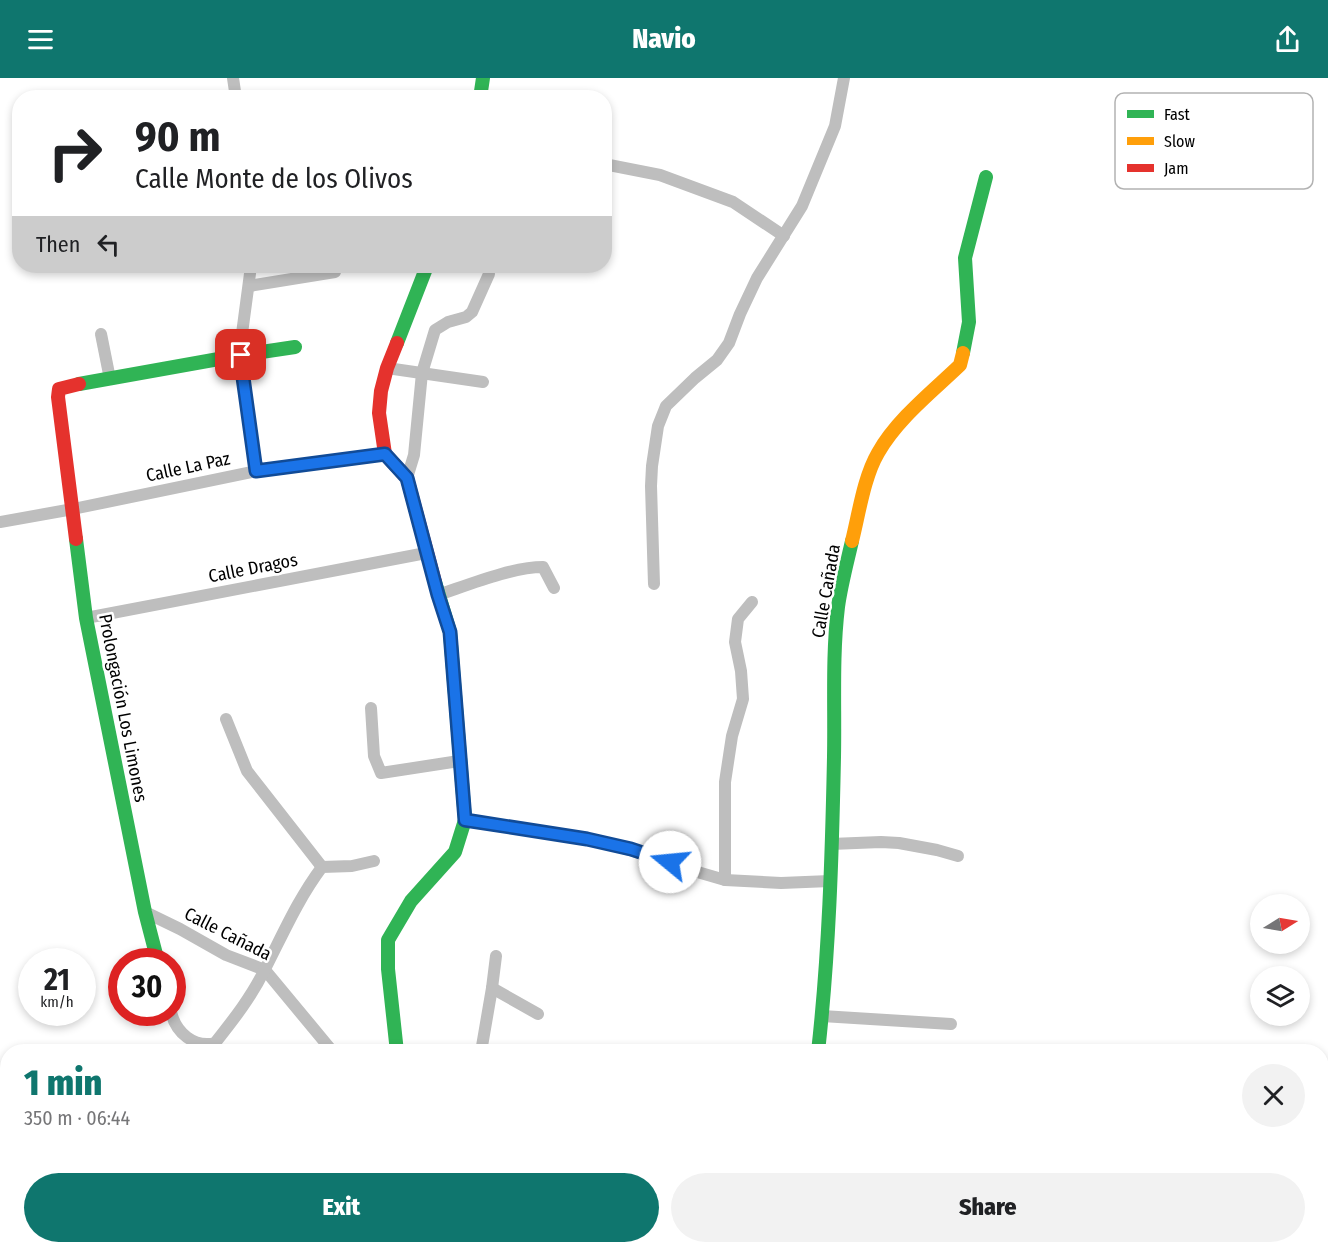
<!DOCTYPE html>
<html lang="en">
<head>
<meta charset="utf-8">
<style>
	:root { --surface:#fff; --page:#f2f2f2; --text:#202124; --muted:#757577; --accent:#0f766e }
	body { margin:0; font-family:"Fira Sans Condensed",sans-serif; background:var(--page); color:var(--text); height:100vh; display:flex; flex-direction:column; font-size:22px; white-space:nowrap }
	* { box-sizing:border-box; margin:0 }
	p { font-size:20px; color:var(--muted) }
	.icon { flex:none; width:33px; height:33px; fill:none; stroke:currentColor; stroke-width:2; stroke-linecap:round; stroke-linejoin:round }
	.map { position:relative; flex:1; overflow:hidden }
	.details { position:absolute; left:0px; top:966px; width:1329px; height:210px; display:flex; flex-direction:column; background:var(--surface); border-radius:24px 24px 0 0; box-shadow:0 3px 9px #0003 }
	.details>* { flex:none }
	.banner { position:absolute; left:12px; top:12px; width:600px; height:183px; border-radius:24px; box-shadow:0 3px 9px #0003; background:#fff; color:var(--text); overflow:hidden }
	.needle { width:39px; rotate:79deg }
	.controls { position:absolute; left:1250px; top:816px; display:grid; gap:12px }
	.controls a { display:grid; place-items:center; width:60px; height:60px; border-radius:50%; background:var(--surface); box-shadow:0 3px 9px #0003; font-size:30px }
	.speed { position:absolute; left:18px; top:870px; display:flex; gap:12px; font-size:30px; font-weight:700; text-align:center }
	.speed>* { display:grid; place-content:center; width:78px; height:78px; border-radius:50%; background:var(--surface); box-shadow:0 3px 9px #0003; line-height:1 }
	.speed small { font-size:15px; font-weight:400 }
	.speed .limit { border:9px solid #d22; background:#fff; color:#111 }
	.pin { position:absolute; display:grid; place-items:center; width:51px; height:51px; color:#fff; margin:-26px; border-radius:12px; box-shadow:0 3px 9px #0006 }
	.me { position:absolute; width:66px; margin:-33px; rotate:287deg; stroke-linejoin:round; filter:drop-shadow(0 0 4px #0008) }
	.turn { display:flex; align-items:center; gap:21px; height:126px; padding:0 24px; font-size:27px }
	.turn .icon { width:78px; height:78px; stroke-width:2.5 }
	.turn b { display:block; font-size:42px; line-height:51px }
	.then { display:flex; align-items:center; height:57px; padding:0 24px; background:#0003; gap:12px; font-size:22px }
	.round { display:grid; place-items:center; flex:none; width:63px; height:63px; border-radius:32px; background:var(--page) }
	.headline { display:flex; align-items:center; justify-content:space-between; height:102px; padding:0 24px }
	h1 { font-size:36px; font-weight:800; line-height:45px; color:var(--accent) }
	.cta { display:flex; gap:12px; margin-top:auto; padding:12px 24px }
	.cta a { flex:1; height:69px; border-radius:36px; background:var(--accent); color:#fff; font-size:24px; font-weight:800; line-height:69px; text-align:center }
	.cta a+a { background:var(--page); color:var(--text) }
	header { display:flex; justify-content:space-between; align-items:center; height:78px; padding:0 24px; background:var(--accent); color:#fff; font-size:27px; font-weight:800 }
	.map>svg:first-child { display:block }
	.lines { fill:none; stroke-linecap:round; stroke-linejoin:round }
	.street { stroke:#bebebe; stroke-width:12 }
	.fast { stroke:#30b455; stroke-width:14 }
	.slow { stroke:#ff9f0a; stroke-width:14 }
	.jam { stroke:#e5322d; stroke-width:14 }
	.route-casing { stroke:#114b97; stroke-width:15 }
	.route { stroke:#1a73e8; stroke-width:10 }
	.labels { text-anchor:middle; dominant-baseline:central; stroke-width:5; stroke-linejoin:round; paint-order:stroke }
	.street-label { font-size:18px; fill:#000; stroke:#fff }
	.key { fill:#fff; stroke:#b2b2b2; stroke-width:1.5 }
	.key-label { font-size:16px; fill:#000 }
</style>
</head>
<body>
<header><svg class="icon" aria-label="menu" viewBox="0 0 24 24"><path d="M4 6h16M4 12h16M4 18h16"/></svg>Navio<svg class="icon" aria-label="share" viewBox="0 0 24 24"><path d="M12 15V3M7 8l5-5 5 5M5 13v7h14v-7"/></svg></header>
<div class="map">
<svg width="1328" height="1176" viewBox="0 0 1328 1176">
	<rect width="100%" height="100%" fill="#fff"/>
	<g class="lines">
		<g class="street">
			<polyline points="233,0 236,20"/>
			<polyline points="604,86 660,97 733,124 784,158"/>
			<polyline points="251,188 241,263 241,285 256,393"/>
			<polyline points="249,208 335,194"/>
			<polyline points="101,256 110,301"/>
			<polyline points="387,290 483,304"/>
			<polyline points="407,400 414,377 422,295 435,252 448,244 466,239 472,234 489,196"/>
			<polyline points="0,444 73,431 256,393 385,376"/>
			<polyline points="654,506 651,408 652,388 658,348 666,328 695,300 717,282 729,265 740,236 757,200 802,128 835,48 844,0"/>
			<path d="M438,517C468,507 512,489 543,489L554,510"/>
			<polyline points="86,540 426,475"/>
			<polyline points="371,630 374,678 381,695 459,683"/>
			<polyline points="226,641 247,693 322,789"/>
			<polyline points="465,742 606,765 670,784 694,793 725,802 781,805 830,803"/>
			<polyline points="831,766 881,764 899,765 937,772 958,778"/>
			<polyline points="725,802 725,704 732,658 743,621 741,593 735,564 738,541 752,524"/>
			<polyline points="145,834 180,851 226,877 265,892 333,974"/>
			<polyline points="492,910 538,936"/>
			<path d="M171,934C176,955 194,970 215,965C234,941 252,918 265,891C283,856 298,821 322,789L352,788L374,783"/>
			<polyline points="822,938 951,946"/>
			<polyline points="481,974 492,910 496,878"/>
			<polyline points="0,1089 8,1092"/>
			<polyline points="372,1168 378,1176"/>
			<polyline points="561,1168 561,1176"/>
			<polyline points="733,1168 734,1176"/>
			<polyline points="1173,1168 1187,1176"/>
			<polyline points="1255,1168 1272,1176"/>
			<polyline points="389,1176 395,1168"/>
			<polyline points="649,1176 650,1168"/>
			<polyline points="1190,1176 1216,1168"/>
		</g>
		<g class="fast">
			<polyline points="480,20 483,0"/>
			<polyline points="397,265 427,188"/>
			<polyline points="963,275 969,244 965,180 986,99"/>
			<polyline points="79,306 241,277 295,269"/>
			<polyline points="76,461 86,540 145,834 158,884"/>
			<polyline points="397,974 388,891 388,862 411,823 455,774 465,742 450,554 435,504"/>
			<path d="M818,974C829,876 832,777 834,679C835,629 832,579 838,529C841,507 847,485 852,463"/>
			<polyline points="292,1176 299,1168"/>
		</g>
		<path class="slow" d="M852,463C859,435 864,399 878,375C897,341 933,313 960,287L963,275"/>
		<g class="jam">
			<polyline points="397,265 387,290 381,313 379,335 385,376 407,400 435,504"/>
			<polyline points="76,461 58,319 59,311 79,306"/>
		</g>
	</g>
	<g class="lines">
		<g class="route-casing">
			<polyline id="route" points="241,277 241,285 256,393 385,376 407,400 438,517 450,554 465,742 587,761 631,771 670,784"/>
		</g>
		<use href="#route" class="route"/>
	</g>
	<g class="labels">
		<g class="street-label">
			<text transform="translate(188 389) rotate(-12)">Calle La Paz</text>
			<text transform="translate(253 490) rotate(-11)">Calle Dragos</text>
			<text transform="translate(826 513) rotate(-80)">Calle Cañada</text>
			<text transform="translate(123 630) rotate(79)">Prolongación Los Limones</text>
			<text transform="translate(228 856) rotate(27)">Calle Cañada</text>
		</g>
	</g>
	<rect x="1115" y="15" width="198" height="96" rx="9" class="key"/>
	<rect x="1127" y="32" width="27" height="8" fill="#30b455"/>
	<rect x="1127" y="59" width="27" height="8" fill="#ff9f0a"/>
	<rect x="1127" y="86" width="27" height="8" fill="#e5322d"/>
	<g class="key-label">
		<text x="1164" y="42">Fast</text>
		<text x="1164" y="69">Slow</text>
		<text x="1164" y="96">Jam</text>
	</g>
</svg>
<div class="controls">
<a><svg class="needle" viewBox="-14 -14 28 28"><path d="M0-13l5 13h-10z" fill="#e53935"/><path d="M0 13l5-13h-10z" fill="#757577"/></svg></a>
<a><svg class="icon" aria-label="layers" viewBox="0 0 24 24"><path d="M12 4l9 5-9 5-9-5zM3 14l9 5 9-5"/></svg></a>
</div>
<div class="speed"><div>21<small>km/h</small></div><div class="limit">30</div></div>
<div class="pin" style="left:241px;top:277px;background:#d93025"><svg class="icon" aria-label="arrive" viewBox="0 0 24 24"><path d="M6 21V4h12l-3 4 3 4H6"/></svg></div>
<svg class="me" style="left:670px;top:784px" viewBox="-20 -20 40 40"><circle r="19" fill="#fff"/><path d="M0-13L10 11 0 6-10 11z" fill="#1a73e8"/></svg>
<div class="banner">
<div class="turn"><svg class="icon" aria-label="right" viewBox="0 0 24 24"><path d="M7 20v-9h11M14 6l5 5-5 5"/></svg><div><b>90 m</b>Calle Monte de los Olivos</div></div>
<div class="then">Then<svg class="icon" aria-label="left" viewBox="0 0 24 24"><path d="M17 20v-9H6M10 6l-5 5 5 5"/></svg></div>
</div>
<section class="details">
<div class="headline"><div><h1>1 min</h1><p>350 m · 06:44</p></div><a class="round"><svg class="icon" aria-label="close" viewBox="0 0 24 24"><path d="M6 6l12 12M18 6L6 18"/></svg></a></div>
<div class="cta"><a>Exit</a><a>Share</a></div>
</section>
</div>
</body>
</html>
